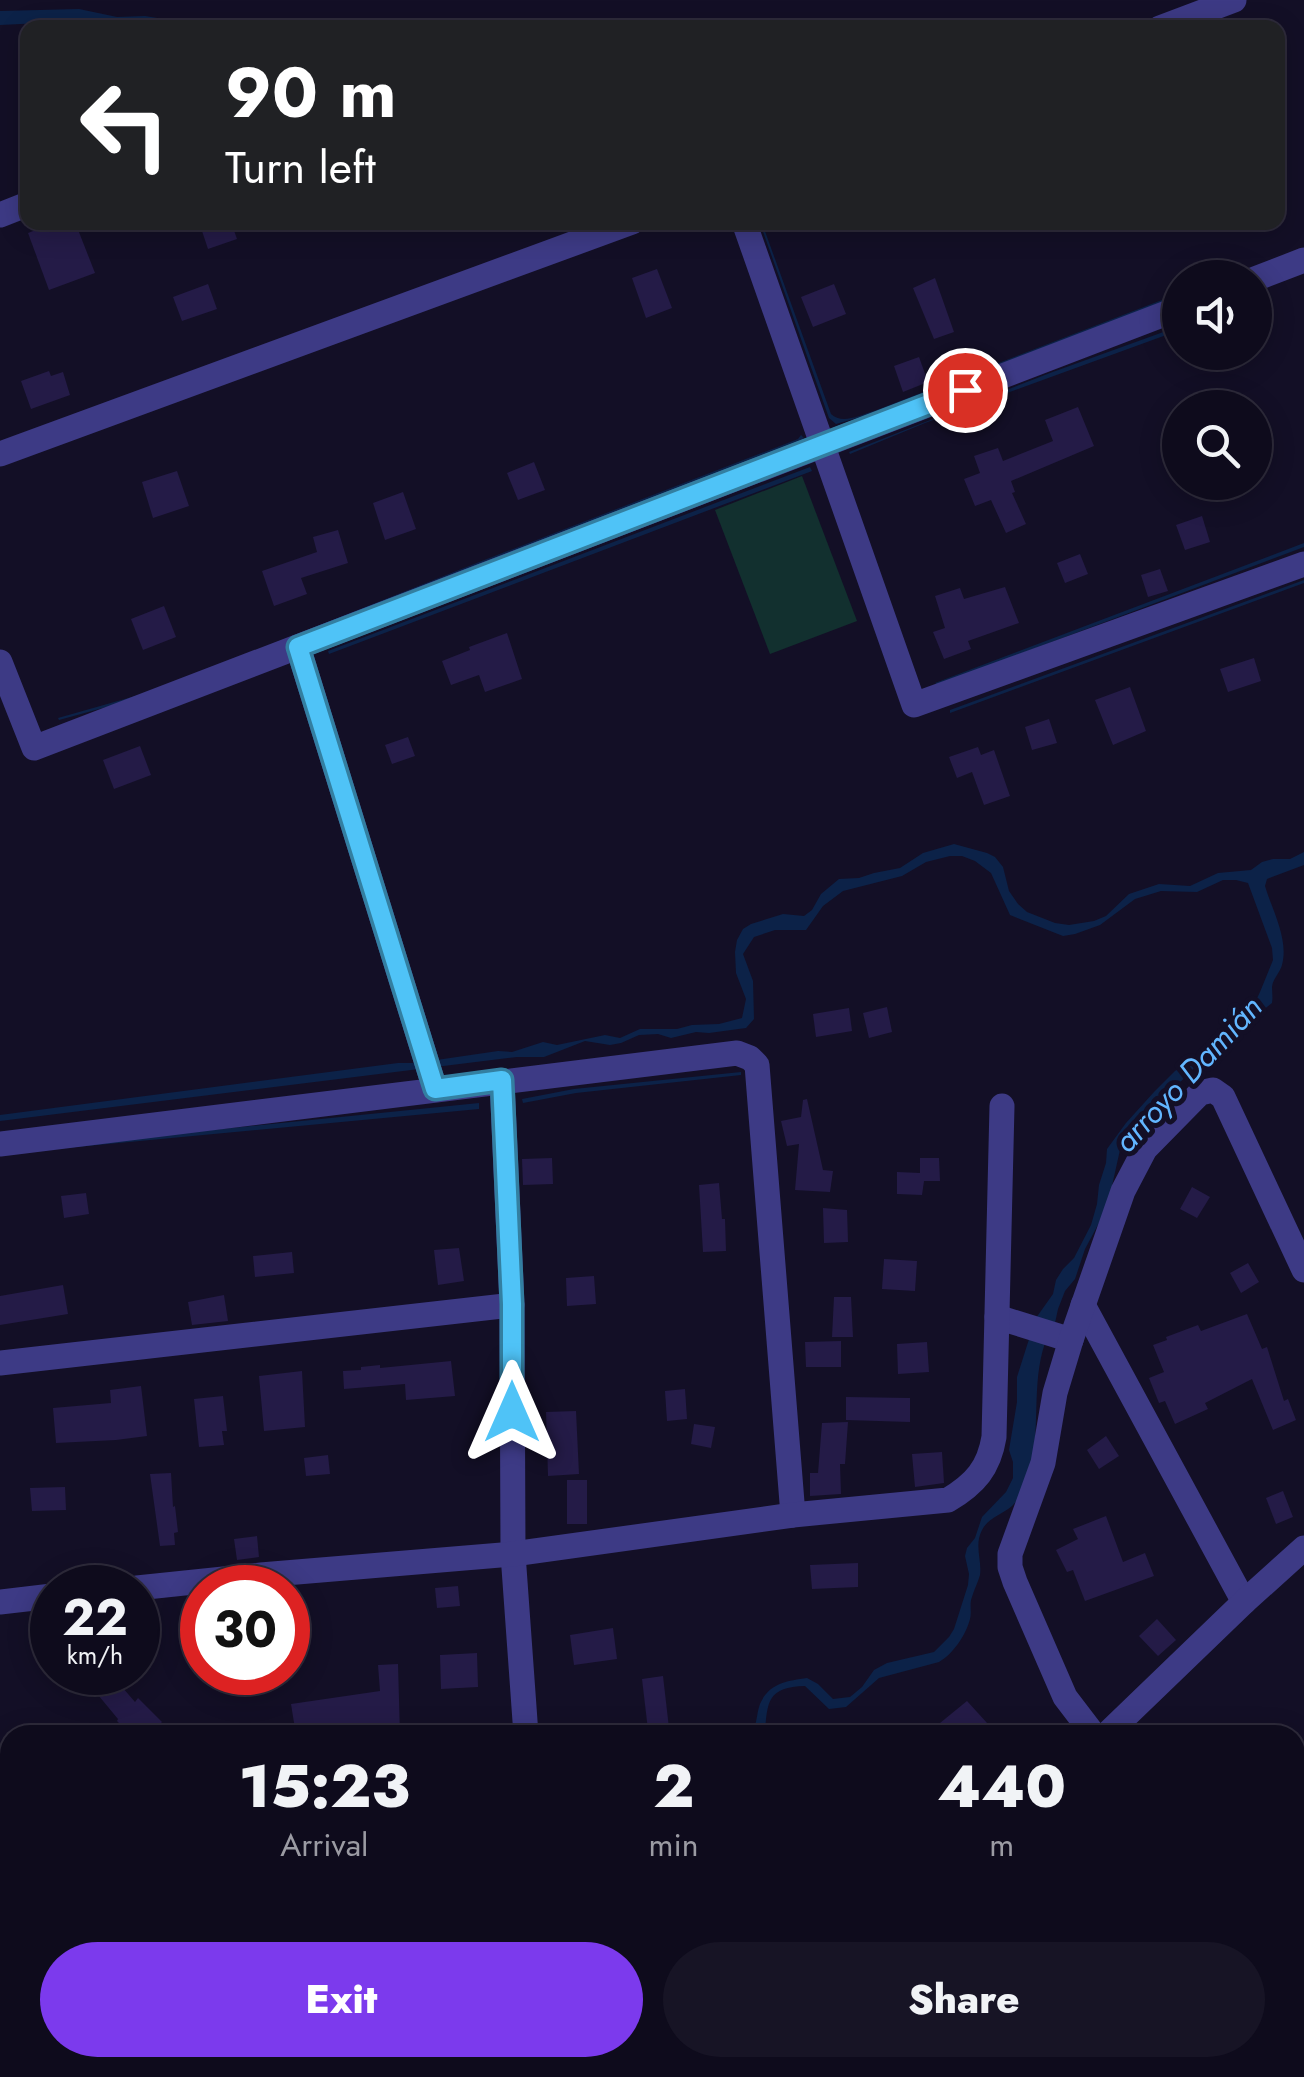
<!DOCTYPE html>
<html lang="en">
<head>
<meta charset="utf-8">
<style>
	:root { --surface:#0e0b1c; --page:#171425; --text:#f1f3f6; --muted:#9b9ba3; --line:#2e2b3b; --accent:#7c3aed }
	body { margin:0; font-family:Jost,sans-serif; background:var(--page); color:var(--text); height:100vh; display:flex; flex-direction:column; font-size:38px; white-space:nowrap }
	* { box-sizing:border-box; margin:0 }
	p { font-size:32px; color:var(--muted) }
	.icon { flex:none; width:55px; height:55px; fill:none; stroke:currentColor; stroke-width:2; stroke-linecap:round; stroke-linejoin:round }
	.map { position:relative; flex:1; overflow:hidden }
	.side { position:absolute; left:0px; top:1725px; width:1305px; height:352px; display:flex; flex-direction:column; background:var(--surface); border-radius:30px 30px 0 0; box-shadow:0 5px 25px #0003,0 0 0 2px var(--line) }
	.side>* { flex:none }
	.top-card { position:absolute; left:20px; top:20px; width:1265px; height:210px; border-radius:20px; box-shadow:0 5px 25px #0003,0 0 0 2px var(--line); background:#202124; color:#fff; overflow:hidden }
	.controls { position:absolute; left:1162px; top:260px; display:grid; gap:20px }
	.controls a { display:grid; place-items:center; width:110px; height:110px; border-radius:50%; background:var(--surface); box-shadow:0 5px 25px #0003,0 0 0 2px var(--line); font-size:50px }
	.speed { position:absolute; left:30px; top:1565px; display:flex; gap:20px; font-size:50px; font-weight:700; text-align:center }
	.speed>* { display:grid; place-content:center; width:130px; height:130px; border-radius:50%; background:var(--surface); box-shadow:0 5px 25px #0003,0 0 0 2px var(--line); line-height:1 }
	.speed small { font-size:25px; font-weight:400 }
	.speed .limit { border:15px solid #d22; background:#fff; color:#111 }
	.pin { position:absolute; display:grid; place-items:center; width:85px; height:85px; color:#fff; margin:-42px; border:5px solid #fff; border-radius:50%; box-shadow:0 2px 10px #0007 }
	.me { position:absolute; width:110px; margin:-55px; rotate:0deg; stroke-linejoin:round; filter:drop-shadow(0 0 8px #0008) }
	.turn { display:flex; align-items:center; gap:35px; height:210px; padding:0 40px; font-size:45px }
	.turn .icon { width:130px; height:130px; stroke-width:2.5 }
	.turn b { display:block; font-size:70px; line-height:85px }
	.eta { display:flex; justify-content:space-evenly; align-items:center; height:170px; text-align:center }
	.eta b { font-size:60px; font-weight:800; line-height:70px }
	.primary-button { display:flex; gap:20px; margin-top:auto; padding:20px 40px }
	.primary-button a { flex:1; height:115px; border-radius:60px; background:var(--accent); color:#fff; font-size:40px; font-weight:800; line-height:115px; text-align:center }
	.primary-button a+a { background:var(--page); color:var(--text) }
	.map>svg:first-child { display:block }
	.pitch { fill:#12302f }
	.water { fill:#0c2248 }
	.building { fill:#241b47 }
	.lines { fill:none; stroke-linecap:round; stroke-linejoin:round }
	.minor { stroke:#3d3a85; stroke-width:25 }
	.route-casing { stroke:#337fa1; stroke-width:25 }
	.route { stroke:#4fc3f7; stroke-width:18 }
	.labels { text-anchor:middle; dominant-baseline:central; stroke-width:10; stroke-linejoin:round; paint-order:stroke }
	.water-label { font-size:32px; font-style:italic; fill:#62b6ff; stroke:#130f26 }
</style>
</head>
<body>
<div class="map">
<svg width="1304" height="2077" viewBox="0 0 1304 2077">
	<rect width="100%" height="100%" fill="#130f26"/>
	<polygon class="pitch" points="802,476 857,621 770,654 715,510"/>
	<g class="water">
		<polygon points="79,9 117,17 145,16 182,22 205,18 228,18 241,21 251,27 137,28 84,21 0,25 0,11"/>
		<path d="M760,223H762L831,414C842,425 860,415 874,411L1180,293V298L875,413L836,424L829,418Z"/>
		<polygon points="1180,326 1180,330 925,423 850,454 849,452 1050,373"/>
		<polygon points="801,435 804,438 801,440 154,694 59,720 58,718 153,691 474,564 798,439"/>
		<polygon points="810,467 812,471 329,654 328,651"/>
		<polygon points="1304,543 1304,547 938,685 935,683"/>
		<polygon points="1304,580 1304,583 950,713 950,710"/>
		<path d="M954,844L987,853L995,857L1003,867L1009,891L1018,904L1027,912L1055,923L1069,925L1094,921L1106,916L1129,894L1159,884L1190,886L1218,873L1251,870L1262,862L1273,859H1290L1304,852V865L1267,879L1265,886C1272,910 1289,939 1282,965C1280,973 1273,978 1272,987C1272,992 1273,997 1272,1003L1210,1052L1122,1141L1107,1208L1085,1249L1075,1279L1065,1291L1058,1309L1055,1323L1036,1318L1053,1294L1056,1280L1063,1269L1074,1258L1091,1225L1097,1204L1099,1185L1106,1163L1107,1149L1126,1123L1154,1092L1175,1071L1193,1058L1222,1027L1252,1009L1260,992L1273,960L1272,948L1248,883L1236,880H1223L1197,892L1161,891L1135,899L1100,925L1075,934L1063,936L1010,915L991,873L975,861L962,856H950L926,862L902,876L843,891L823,906L806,930H775L754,937L743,954L753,981L754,1019L746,1028L709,1033L696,1032L671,1038L658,1034L639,1035L621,1043L610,1045L585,1041L544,1057H517L0,1121V1115L398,1063H416L498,1051L512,1052L543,1042L557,1045L605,1035L620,1038L640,1029H677L692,1025L719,1024L742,1018L746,999L736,973L735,952L737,940L743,929L751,924L783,914L804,916L812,910L821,894L839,879L859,878L874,873L900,868L923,853Z"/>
		<polygon points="741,1072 741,1075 576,1093 523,1103 522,1099 574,1089"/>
		<polygon points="479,1103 479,1109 34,1151 34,1148"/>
		<path d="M1030,1336L1045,1343C1031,1384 1041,1430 1030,1472C1028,1483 1020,1498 1012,1506C1003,1514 988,1518 982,1530C974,1545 982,1560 980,1575C978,1582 974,1590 972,1597C969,1604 972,1611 970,1619C966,1635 953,1654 939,1662L879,1678L846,1707L829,1709L805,1686C768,1687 767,1701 765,1734L751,1735C758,1722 756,1715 760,1704C769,1683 787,1681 807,1678L818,1684L833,1699L850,1697L862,1687L874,1670L887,1663L934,1652L949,1637L954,1629L968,1585L969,1574L965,1556L967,1548L975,1538L982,1517L1006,1492L1013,1478V1462L1009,1450L1017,1402V1377Z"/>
	</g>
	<g class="building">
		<polygon points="56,222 75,222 95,273 49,290 28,233"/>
		<polygon points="199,222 231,222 237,239 208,249"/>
		<polygon points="657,269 672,308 646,318 632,278"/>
		<polygon points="935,278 954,332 934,339 913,288"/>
		<polygon points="208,284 217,309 182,321 173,297"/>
		<polygon points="834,284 846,314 813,327 801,297"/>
		<polygon points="919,357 928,382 903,392 894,366"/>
		<polygon points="49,371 51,376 63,372 70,395 31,409 21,381"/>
		<polygon points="1078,407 1094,446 1011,481 1015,492 1012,493 1026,524 1006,533 991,500 975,506 964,479 980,473 974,456 998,448 1003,461 1053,441 1045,420"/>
		<polygon points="534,462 545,490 518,500 507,473"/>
		<polygon points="177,471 189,506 153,518 142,482"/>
		<polygon points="403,492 416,529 385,540 373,503"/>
		<polygon points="1202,516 1210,542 1185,550 1176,525"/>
		<polygon points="338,530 348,563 301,578 307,594 274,606 262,571 317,552 313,537"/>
		<polygon points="1080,554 1088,574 1065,583 1057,563"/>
		<polygon points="1160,569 1168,591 1148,597 1141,575"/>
		<polygon points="1005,587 1019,623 968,641 971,649 944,659 933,632 945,628 935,596 960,588 964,599"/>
		<polygon points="164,606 176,637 143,650 131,619"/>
		<polygon points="507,633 522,679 485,692 479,675 451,685 442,661 470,650 469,647"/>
		<polygon points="1254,658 1261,681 1228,692 1220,669"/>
		<polygon points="1130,687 1146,731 1113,745 1095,700"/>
		<polygon points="1049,719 1057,743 1032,750 1025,727"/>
		<polygon points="408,737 415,756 392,764 385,745"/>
		<polygon points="140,746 151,775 114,789 103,760"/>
		<polygon points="978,747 981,755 994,750 1010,796 984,805 972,772 957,778 949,757"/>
		<polygon points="887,1007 892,1032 869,1038 863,1013"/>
		<polygon points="849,1008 852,1031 816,1037 813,1014"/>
		<polygon points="807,1099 823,1170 833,1171 830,1192 795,1190 799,1144 787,1146 781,1121 801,1117 803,1100"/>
		<polygon points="552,1158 553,1184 523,1185 522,1159"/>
		<polygon points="920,1158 939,1158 940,1181 924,1181 922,1195 897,1194 897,1172 920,1173"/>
		<polygon points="719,1183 722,1219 725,1219 726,1251 703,1252 699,1185"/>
		<polygon points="1192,1187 1210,1197 1197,1218 1180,1209"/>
		<polygon points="86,1193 89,1214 64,1218 61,1196"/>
		<polygon points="823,1208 847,1210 848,1242 824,1243"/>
		<polygon points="459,1248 464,1281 438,1285 434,1250"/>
		<polygon points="292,1252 294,1273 255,1277 253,1256"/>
		<polygon points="884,1259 917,1261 915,1291 882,1289"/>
		<polygon points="1248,1263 1259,1282 1241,1293 1230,1273"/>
		<polygon points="594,1276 596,1304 567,1306 566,1278"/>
		<polygon points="63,1285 68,1314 0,1325 0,1296"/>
		<polygon points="224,1295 228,1321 192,1325 188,1302"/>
		<polygon points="834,1297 851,1297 853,1337 832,1337"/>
		<polygon points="1247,1314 1262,1349 1267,1347 1284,1401 1288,1399 1296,1420 1273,1430 1252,1379 1205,1403 1208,1409 1175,1424 1165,1401 1159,1403 1149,1378 1164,1372 1153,1345 1167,1340 1166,1337 1198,1325 1201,1331"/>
		<polygon points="841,1341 841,1367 806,1367 805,1342"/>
		<polygon points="927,1342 929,1372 898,1374 897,1344"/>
		<polygon points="451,1361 455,1396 406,1400 405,1384 344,1389 343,1371 361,1370 361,1367 380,1365 380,1368"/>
		<polygon points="302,1371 305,1427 264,1431 259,1376"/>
		<polygon points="141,1386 147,1436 116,1440 56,1443 53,1408 111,1403 110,1390"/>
		<polygon points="685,1389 687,1419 667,1421 665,1391"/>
		<polygon points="223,1396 227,1431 222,1431 224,1445 199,1447 194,1399"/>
		<polygon points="846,1397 910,1398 910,1422 846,1420"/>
		<polygon points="576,1411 579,1474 548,1476 546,1412"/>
		<polygon points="848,1422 845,1464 840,1464 841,1494 810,1496 810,1473 818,1473 822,1423"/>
		<polygon points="694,1424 715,1427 711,1448 691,1444"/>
		<polygon points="1106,1436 1119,1456 1099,1469 1087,1450"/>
		<polygon points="942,1452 944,1483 915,1487 912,1454"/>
		<polygon points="328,1455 330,1474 306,1476 304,1458"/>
		<polygon points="171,1473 173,1507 175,1506 178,1532 174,1533 175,1545 160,1546 150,1474"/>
		<rect x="567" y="1480" width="20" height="44"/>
		<polygon points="65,1487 66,1510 32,1511 30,1488"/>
		<polygon points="1283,1491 1293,1517 1276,1524 1266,1498"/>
		<polygon points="1106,1516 1123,1562 1145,1553 1154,1576 1085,1601 1073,1570 1067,1572 1056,1550 1078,1539 1073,1529"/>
		<polygon points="257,1536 259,1557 237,1560 234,1539"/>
		<polygon points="858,1563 858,1587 812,1589 810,1565"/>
		<polygon points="458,1586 460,1606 437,1608 435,1588"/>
		<polygon points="1157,1619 1176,1640 1158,1656 1139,1636"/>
		<polygon points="613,1628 617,1659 574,1665 570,1635"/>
		<polygon points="477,1653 478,1687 441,1689 440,1655"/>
		<polygon points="398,1664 400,1735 296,1735 291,1704 380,1691 378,1665"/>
		<polygon points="79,1672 109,1672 135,1702 138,1698 162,1722 149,1735 110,1735 120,1724 117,1721 118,1719"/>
		<polygon points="663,1676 669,1728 648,1730 642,1679"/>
		<polygon points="967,1701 998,1735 947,1735 940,1723"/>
	</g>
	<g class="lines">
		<g class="minor">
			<polyline points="1160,28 1234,0"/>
			<polyline points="0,215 28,204"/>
			<polyline points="744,222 914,705 1304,564"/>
			<polyline points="1255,279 1304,260"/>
			<polyline points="0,454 632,222"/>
			<polyline points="298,647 435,1089"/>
			<polyline points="0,662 34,748 1180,308"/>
			<polyline points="502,1081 512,1305 513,1554 526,1735"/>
			<polyline points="0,1144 737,1053 750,1058 757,1065 793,1515"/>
			<polyline points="1083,1305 1244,1602"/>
			<polyline points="997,1317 1071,1340"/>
			<polyline points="0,1363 512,1305"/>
			<path d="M137,1588L261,1575L513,1554L793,1515L948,1500C975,1484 989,1468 994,1437L1002,1106"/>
			<polyline points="0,1602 52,1596"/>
			<polyline points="1094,1735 1065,1697 1015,1582 1010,1567 1010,1554 1043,1463 1055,1393 1071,1340 1123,1191 1145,1149 1200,1093 1213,1090 1223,1097 1304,1270"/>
			<polyline points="1106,1735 1244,1602 1304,1548"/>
			<polyline points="868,2068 872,2077"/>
			<polyline points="1256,2068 1259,2077"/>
			<polyline points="501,2077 533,2068"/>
		</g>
	</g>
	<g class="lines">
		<g class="route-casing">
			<polyline id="route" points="512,1412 512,1304 502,1080 435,1089 298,647 965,390"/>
		</g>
		<use href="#route" class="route"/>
	</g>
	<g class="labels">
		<g class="water-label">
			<text transform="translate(1188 1074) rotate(-47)">arroyo Damián</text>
		</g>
	</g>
</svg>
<div class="controls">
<a><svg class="icon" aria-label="sound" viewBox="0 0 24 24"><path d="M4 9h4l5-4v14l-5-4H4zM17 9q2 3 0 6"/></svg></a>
<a><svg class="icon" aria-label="search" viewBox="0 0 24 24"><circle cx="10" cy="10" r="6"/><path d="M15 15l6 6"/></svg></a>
</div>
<div class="speed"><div>22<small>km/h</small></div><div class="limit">30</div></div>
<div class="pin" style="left:965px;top:390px;background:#d93025"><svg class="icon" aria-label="arrive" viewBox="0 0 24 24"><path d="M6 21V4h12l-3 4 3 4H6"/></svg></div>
<svg class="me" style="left:512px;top:1412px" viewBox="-20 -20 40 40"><path d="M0-17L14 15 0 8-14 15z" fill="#4fc3f7" stroke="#fff" stroke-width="4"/></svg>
<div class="top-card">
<div class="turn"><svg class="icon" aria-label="left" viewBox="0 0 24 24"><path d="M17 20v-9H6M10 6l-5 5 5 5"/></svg><div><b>90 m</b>Turn left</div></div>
</div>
<section class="side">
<div class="eta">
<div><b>15:23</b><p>Arrival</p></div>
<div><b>2</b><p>min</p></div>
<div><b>440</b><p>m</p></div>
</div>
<div class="primary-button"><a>Exit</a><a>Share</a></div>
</section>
</div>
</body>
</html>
